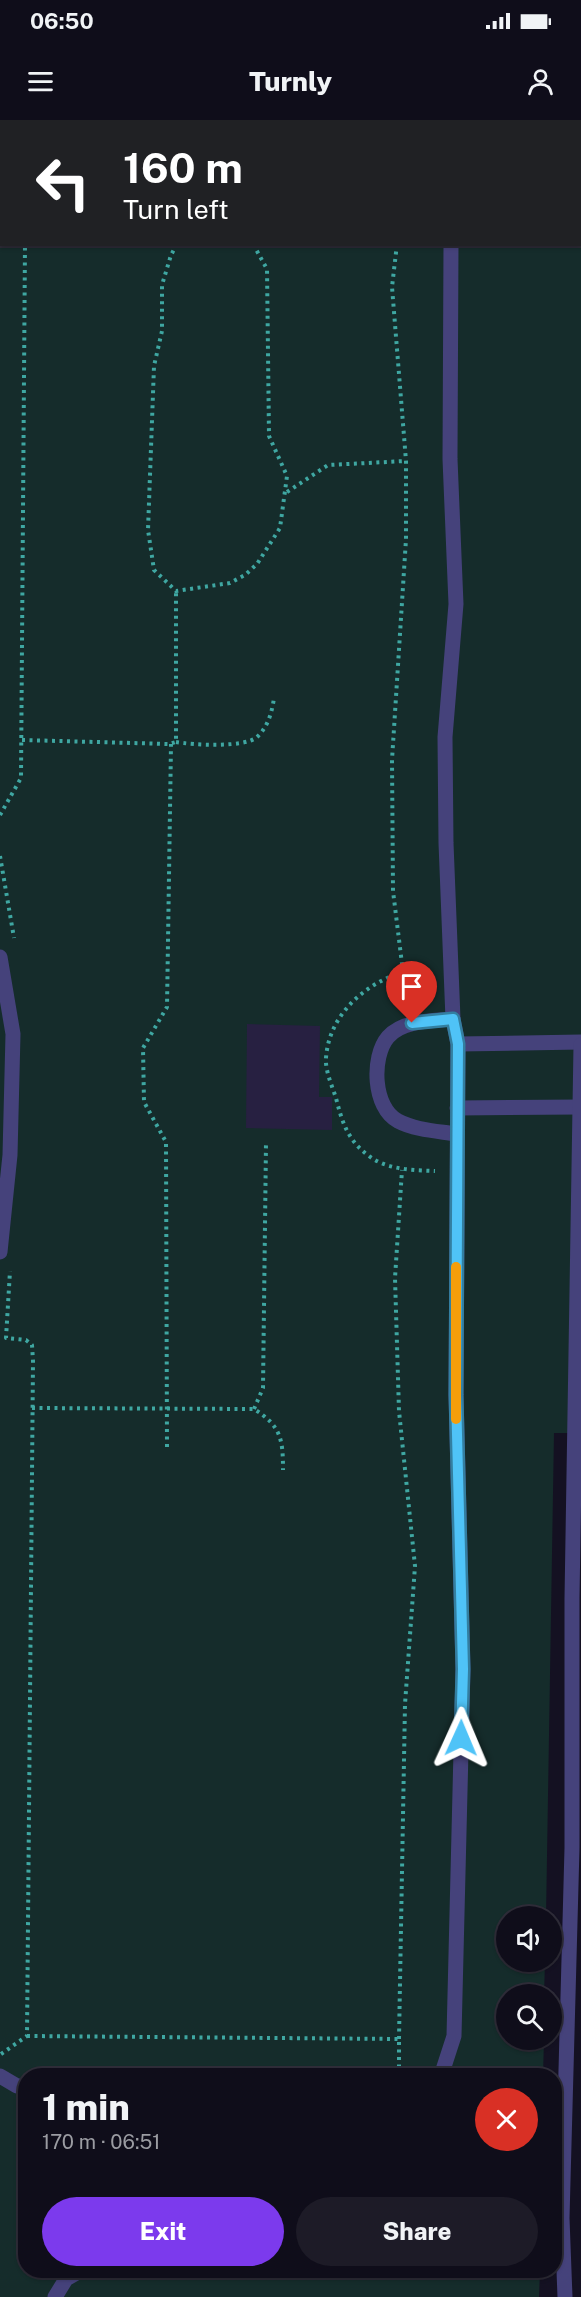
<!DOCTYPE html>
<html lang="en">
<head>
<meta charset="utf-8">
<style>
	:root { --surface:#0f0d1a; --page:#1d1b27; --text:#f1f3f6; --muted:#9b9ca2; --line:#2f2d39; --accent:#7c3aed }
	body { margin:0; font-family:"Public Sans",sans-serif; background:var(--page); color:var(--text); height:100vh; display:flex; flex-direction:column; font-size:22px; white-space:nowrap }
	* { box-sizing:border-box; margin:0 }
	p { font-size:20px; color:var(--muted) }
	.icon { flex:none; width:33px; height:33px; fill:none; stroke:currentColor; stroke-width:2; stroke-linecap:round; stroke-linejoin:round }
	.map { position:relative; flex:1; overflow:hidden }
	.side { position:absolute; left:18px; top:1948px; width:544px; height:210px; display:flex; flex-direction:column; background:var(--surface); border-radius:24px; box-shadow:0 2px 4px #0004,0 0 0 2px var(--line) }
	.side>* { flex:none }
	.hud { position:absolute; left:0px; top:0px; width:582px; height:126px; box-shadow:0 2px 4px #0004,0 0 0 2px var(--line); background:#202124; color:#fff; overflow:hidden }
	.fabs { position:absolute; left:496px; top:1786px; display:grid; gap:12px }
	.fabs a { display:grid; place-items:center; width:66px; height:66px; border-radius:50%; background:var(--surface); box-shadow:0 2px 4px #0004,0 0 0 2px var(--line); font-size:30px }
	.pin { position:absolute; display:grid; place-items:center; width:51px; height:51px; color:#fff; margin:-62px -26px; border-radius:50% 50% 50% 0; rotate:-45deg; box-shadow:0 0 6px #0007 }
	.pin .icon { rotate:45deg }
	.me { position:absolute; width:66px; margin:-33px; rotate:1deg; stroke-linejoin:round; filter:drop-shadow(0 0 4px #0008) }
	.turn { display:flex; align-items:center; gap:21px; height:126px; padding:0 24px; font-size:27px }
	.turn .icon { width:78px; height:78px; stroke-width:2.5 }
	.turn b { display:block; font-size:42px; line-height:51px }
	.round { display:grid; place-items:center; flex:none; width:63px; height:63px; border-radius:32px; background:var(--page) }
	.summary { display:flex; align-items:center; justify-content:space-between; height:102px; padding:0 24px }
	h1 { font-size:36px; font-weight:800; line-height:45px }
	.cta { display:flex; gap:12px; margin-top:auto; padding:12px 24px }
	.cta a { flex:1; height:69px; border-radius:36px; background:var(--accent); color:#fff; font-size:24px; font-weight:800; line-height:69px; text-align:center }
	.cta a+a { background:var(--page); color:var(--text) }
	.status { display:flex; justify-content:space-between; align-items:center; height:42px; padding:0 30px; background:var(--surface); direction:ltr }
	.status svg { height:16px; fill:currentColor }
	header { display:flex; justify-content:space-between; align-items:center; height:78px; padding:0 24px; background:var(--surface); font-size:27px; font-weight:800 }
	.map>svg:first-child { display:block }
	.green { fill:#152c2b; fill-rule:evenodd }
	.building { fill:#272041 }
	.lines { fill:none; stroke-linecap:round; stroke-linejoin:round }
	.path { stroke:#3fa7a2; stroke-width:4; stroke-dasharray:3 4.5; stroke-linecap:butt }
	.minor { stroke:#45427b; stroke-width:15 }
	.route-casing { stroke:#337fa1; stroke-width:15 }
	.route { stroke:#4fc3f7; stroke-width:10 }
	.slow { stroke:#f59e0b; stroke-width:10 }
</style>
</head>
<body>
<div class="status"><b>06:50</b><svg viewBox="0 0 49 12"><path d="M0 12V9h3v3zM5 12V6h3v6zM10 12V3h3v9zM15 12V0h3v12zM26 1h20v11H26zM47 4h2v5h-2z"/></svg></div>
<header><svg class="icon" aria-label="menu" viewBox="0 0 24 24"><path d="M4 6h16M4 12h16M4 18h16"/></svg>Turnly<svg class="icon" aria-label="person" viewBox="0 0 24 24"><circle cx="12" cy="8" r="4"/><path d="M4 21q1-7 8-7t8 7"/></svg></header>
<div class="map">
<svg width="581" height="2177" viewBox="0 0 581 2177">
	<rect width="100%" height="100%" fill="#141122"/>
	<path class="green" d="M0,0H581V1313H554L546,1797H507V1842H545L544,1875H507V1920H544L543,1956H26V2151H540L539,2177H0ZM2,2H580V124H2Z"/>
	<polygon class="building" points="247,904 320,906 319,977 332,977 332,1010 246,1008"/>
	<g class="lines">
		<g class="path">
			<polyline points="391,0 391,2"/>
			<polyline points="27,2 27,0"/>
			<polyline points="177,124 171,135 162,165 162,211 154,246 148,410 154,450 176,471 230,463 245,455 257,444 280,408 287,356 269,316 267,149 253,124"/>
			<polyline points="397,124 392,167 406,341 406,419 392,640 393,771 403,852 428,852"/>
			<polyline points="287,372 328,345 406,341"/>
			<polyline points="22,620 169,624 176,622 176,471"/>
			<path d="M176,622C192,625 245,628 257,617C268,607 272,592 274,578"/>
			<polyline points="0,695 21,658 25,124"/>
			<polyline points="0,736 14,818"/>
			<path d="M403,852C364,864 329,895 326,938C325,950 332,966 336,978C342,1002 348,1021 369,1036C387,1050 413,1050 435,1051"/>
			<path d="M32,1288L254,1289C281,1306 283,1319 283,1350"/>
			<polyline points="254,1289 263,1268 266,1023"/>
			<polyline points="167,1327 166,1022 144,982 143,928 167,887 171,624"/>
			<polyline points="27,1916 399,1919 399,1956"/>
			<polyline points="399,1919 405,1584 415,1446 399,1291 395,1158 402,1050"/>
			<polyline points="1,1934 27,1916 33,1241 32,1225 26,1220 6,1218 10,1151"/>
		</g>
		<g class="minor">
			<polyline points="456,0 456,2"/>
			<polyline points="0,837 13,914 10,1035 0,1132"/>
			<path d="M453,899C432,901 403,900 388,917C371,937 373,988 398,1001C415,1010 437,1011 456,1014"/>
			<polyline points="458,924 581,922"/>
			<polyline points="457,988 580,987"/>
			<polyline points="0,1956 17,1966 26,1966"/>
			<polyline points="441,1956 454,1916 463,1549 456,1275 458,924 453,899 446,723 445,617 456,484 450,339 451,124"/>
			<polyline points="55,2177 66,2159 80,2151"/>
			<polyline points="565,2177 562,2098 572,1728 572,1478 581,925"/>
		</g>
	</g>
	<g class="lines">
		<g class="route-casing">
			<polyline id="route" points="412,903 453,899 458,924 456,1275 463,1549 461,1618"/>
		</g>
		<use href="#route" class="route"/>
		<polyline class="slow" points="456,1147 456,1299"/>
	</g>
</svg>
<div class="fabs">
<a><svg class="icon" aria-label="sound" viewBox="0 0 24 24"><path d="M4 9h4l5-4v14l-5-4H4zM17 9q2 3 0 6"/></svg></a>
<a><svg class="icon" aria-label="search" viewBox="0 0 24 24"><circle cx="10" cy="10" r="6"/><path d="M15 15l6 6"/></svg></a>
</div>
<div class="pin" style="left:412px;top:903px;background:#d93025"><svg class="icon" aria-label="arrive" viewBox="0 0 24 24"><path d="M6 21V4h12l-3 4 3 4H6"/></svg></div>
<svg class="me" style="left:461px;top:1618px" viewBox="-20 -20 40 40"><path d="M0-17L14 15 0 8-14 15z" fill="#4fc3f7" stroke="#fff" stroke-width="4"/></svg>
<div class="hud">
<div class="turn"><svg class="icon" aria-label="left" viewBox="0 0 24 24"><path d="M17 20v-9H6M10 6l-5 5 5 5"/></svg><div><b>160 m</b>Turn left</div></div>
</div>
<section class="side">
<div class="summary"><div><h1>1 min</h1><p>170 m · 06:51</p></div><a class="round" style="background:#d93025;color:#fff"><svg class="icon" aria-label="close" viewBox="0 0 24 24"><path d="M6 6l12 12M18 6L6 18"/></svg></a></div>
<div class="cta"><a>Exit</a><a>Share</a></div>
</section>
</div>
</body>
</html>
